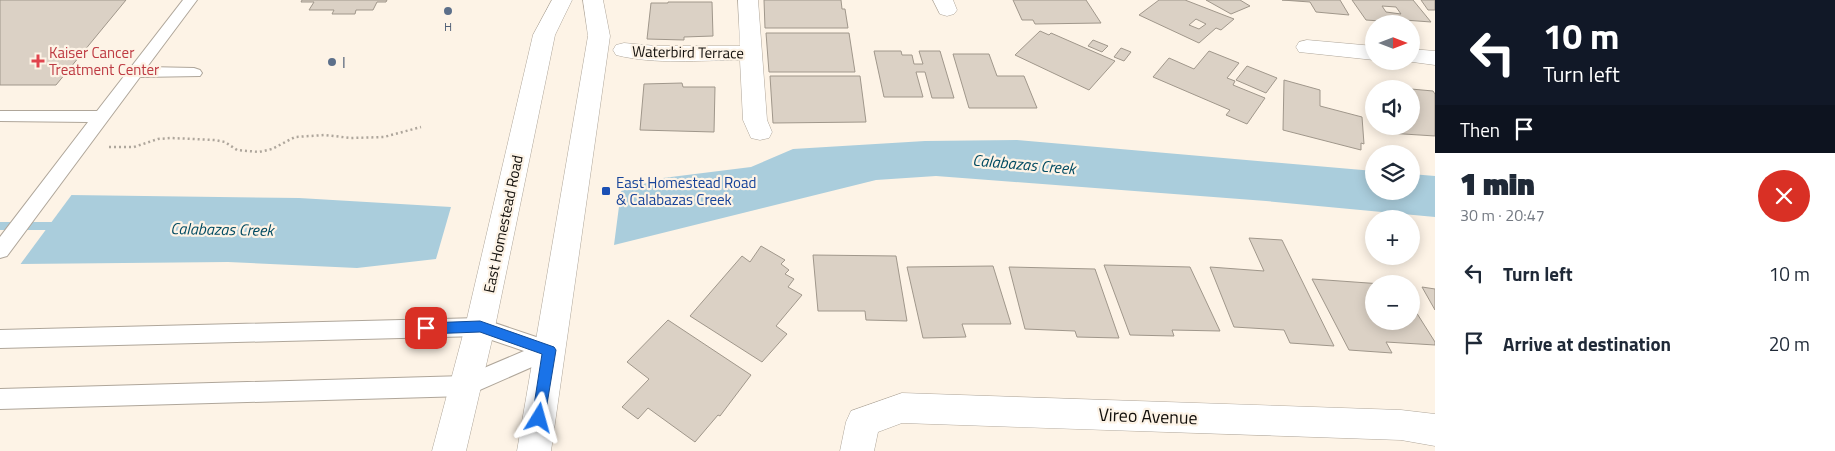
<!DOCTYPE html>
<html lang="en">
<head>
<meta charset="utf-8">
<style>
	:root { --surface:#fff; --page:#f6f6f7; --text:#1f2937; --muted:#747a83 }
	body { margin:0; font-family:"Titillium Web",sans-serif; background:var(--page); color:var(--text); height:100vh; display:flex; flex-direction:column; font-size:19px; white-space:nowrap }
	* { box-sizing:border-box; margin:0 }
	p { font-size:16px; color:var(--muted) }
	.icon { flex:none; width:28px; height:28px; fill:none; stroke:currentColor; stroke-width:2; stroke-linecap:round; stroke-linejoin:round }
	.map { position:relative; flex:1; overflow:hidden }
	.details { display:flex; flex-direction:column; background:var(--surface); width:400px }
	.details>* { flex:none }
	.hud { background:#111827; color:#fff; overflow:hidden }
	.needle { width:32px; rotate:90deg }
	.controls { position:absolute; left:1365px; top:15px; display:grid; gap:10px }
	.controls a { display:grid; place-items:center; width:55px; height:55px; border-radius:50%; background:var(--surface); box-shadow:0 2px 12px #0003; font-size:25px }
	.pin { position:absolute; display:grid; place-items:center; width:42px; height:42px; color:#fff; margin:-21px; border-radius:10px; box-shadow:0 2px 8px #0006 }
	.me { position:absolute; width:55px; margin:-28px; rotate:8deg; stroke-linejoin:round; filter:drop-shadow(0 0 4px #0008) }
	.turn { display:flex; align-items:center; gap:18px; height:105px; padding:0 25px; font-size:22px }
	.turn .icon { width:65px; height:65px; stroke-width:2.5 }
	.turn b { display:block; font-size:35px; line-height:42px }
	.then { display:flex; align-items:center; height:48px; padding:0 25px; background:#0003; gap:10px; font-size:19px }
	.round { display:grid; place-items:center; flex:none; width:52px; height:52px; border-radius:26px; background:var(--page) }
	.summary { display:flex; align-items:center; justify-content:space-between; height:85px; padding:0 25px }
	h1 { font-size:30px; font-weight:800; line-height:38px }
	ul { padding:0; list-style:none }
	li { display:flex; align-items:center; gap:15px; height:70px; padding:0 25px }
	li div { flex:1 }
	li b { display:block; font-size:19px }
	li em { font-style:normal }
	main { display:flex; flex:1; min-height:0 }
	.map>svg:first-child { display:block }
	.water { fill:#aacddc }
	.pier { fill:#fdf3e6 }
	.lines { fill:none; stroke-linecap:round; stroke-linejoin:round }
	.stream { fill:#aacddc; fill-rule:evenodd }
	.building { fill:#dbd1c5; stroke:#a0978b; fill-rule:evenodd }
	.service-casing { stroke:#afa69a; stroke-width:2 }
	.minor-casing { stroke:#afa69a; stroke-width:1 }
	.secondary-casing { stroke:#afa69a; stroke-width:1 }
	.path { stroke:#aea69c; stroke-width:2.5; stroke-dasharray:2 3; stroke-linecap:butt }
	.service { fill:#fff; fill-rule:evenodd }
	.minor { fill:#fff; fill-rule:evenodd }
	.secondary { fill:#fff; fill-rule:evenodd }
	.route { fill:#1a73e8; stroke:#114b97 }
	.service-dot { fill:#5c6f8a; stroke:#fdf3e6; stroke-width:2 }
	.health-dot { fill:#e0444e; stroke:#fdf3e6; stroke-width:2 }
	.transit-dot { fill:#1a4fb4; stroke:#fdf3e6; stroke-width:2 }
	.labels { text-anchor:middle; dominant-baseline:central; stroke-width:4.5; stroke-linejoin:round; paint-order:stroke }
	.far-service-label { font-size:12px; fill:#4e5e75; stroke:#fdf3e6 }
	.health-label { font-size:15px; fill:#be3a42; stroke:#fdf3e6; text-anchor:start }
	.street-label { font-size:15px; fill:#110e0a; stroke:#fdf3e6 }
	.service-label { font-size:15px; fill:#4e5e75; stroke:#fdf3e6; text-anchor:start }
	.transit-label { font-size:15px; fill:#164399; stroke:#fdf3e6; text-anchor:start }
	.water-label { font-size:16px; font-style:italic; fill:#024b62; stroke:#fdf3e6 }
	.near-street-label { font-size:18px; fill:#110e0a; stroke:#fdf3e6 }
</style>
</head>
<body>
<main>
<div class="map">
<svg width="1435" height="451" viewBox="0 0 1435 451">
	<rect width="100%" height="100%" fill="#fdf3e6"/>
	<g class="water">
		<polygon points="1017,140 1374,171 1374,191 1411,191 1411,174 1435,176 1435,217 1266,201 936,176 876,180 614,245 621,191 663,178 751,167 793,149 925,141"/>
		<polygon points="70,195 299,198 451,207 436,259 357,268 228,262 20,264"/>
	</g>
	<polygon class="pier" points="73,193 19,266 18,266 18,262 68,194"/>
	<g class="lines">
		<polygon class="stream" points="0,222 59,222 64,226 59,230 0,230"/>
	</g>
	<g class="building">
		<polygon points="0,0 126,0 56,85 0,85"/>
		<polygon points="302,0 387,0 386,2 377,2 373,10 356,10 355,14 332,14 334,10 309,10 314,2 301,2"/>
		<polygon points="764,0 841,0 842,9 845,9 848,28 765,28"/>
		<polygon points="1013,0 1086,0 1101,23 1035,24 1033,20 1022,20"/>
		<path d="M1159,0H1185L1234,19L1221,30L1216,28L1199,43L1139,15ZM1196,19L1206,24L1199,29L1189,25Z"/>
		<polygon points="1206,0 1240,0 1250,6 1231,14"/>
		<polygon points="1282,0 1340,0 1349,15 1316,12 1310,2"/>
		<path d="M1352,0H1413L1431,22L1391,19L1394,22L1366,20ZM1382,6L1396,7L1401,14L1386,12Z"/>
		<polygon points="1421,0 1435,0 1435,10 1428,10"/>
		<polygon points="668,2 712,2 713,36 684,37 684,40 647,39 651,3 668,3"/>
		<polygon points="1040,31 1049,35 1051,33 1115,61 1089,90 1015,55"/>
		<polygon points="766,33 849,33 855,72 769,72"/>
		<polygon points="1093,40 1108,46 1102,52 1088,46"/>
		<polygon points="1121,48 1131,52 1124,61 1114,57"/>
		<polygon points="874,51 901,51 902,55 912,55 914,64 923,64 919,51 940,51 954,98 932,98 925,72 916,72 923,97 884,97"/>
		<polygon points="1209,51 1239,63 1227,78 1235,81 1233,85 1265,98 1247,124 1226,115 1230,110 1153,77 1169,58 1194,69"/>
		<polygon points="953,54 989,54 997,76 1024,76 1037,108 969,108"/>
		<polygon points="1247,66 1277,78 1266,93 1236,80"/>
		<polygon points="770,76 860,76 866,122 773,123"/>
		<polygon points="1284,80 1320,90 1320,106 1362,117 1364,144 1361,143 1361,150 1283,130"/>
		<polygon points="682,83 683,87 715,87 714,132 640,130 644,84"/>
		<polygon points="1411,89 1433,91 1435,94 1435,136 1388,133 1384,126 1411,126"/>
		<polygon points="1249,238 1282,240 1334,346 1290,343 1284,330 1234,327 1210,267 1264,271"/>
		<polygon points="761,246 785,260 781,264 789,270 785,274 794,279 788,287 802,295 776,326 787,334 762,362 690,316 742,256 750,262"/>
		<polygon points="813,255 896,256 907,321 866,320 865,311 818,311"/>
		<polygon points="1104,265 1190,267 1220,331 1172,330 1174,336 1130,335"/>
		<polygon points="993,266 1011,324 962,324 966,337 923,338 907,267"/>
		<polygon points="1009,267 1095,269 1119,338 1077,337 1075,331 1025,329"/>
		<polygon points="1312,279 1382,284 1374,284 1374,321 1411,321 1411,304 1435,342 1435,345 1386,342 1392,353 1349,350"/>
		<polygon points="1422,287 1435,289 1435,310"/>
		<polygon points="668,320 751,375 720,416 718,415 695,442 648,408 638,419 622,407 649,379 627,362"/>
	</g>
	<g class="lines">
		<g class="service-casing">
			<g id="service">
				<polygon points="183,0 197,0 147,67 194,68 200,70 202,73 200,76 140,77 7,256 0,258 0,237 88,122 0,121 0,111 97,111"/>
				<polygon points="480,318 557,344 560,350 557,356 466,396 0,409 0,389 465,376 524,351 480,336 0,348 0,330"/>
			</g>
		</g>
		<g class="minor-casing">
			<g id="minor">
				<path d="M738,0H758L767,120L772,132L769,138L760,140L751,138L743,120L740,60C700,60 656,65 616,55L613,50L616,45L624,43L656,46H740Z"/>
				<polygon points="933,0 953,0 957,10 954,14 947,16 940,14"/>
				<polygon points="1307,40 1374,46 1374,60 1299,52 1296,47 1299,42"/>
				<polygon points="1411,49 1435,51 1435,65 1405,61 1411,61"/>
				<polygon points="902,393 1401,410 1435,414 1435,446 1401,440 902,423 878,432 874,451 840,451 846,422 851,411"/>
			</g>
		</g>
		<g class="secondary-casing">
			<g id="secondary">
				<polygon points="552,0 572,0 555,35 495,327 466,451 432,451 465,327 533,35"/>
				<polygon points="583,0 603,0 610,36 551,451 517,451 588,36"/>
			</g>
		</g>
		<polyline class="path" points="109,147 134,147 158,139 171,138 215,140 225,142 237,150 259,152 272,149 295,137 325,135 351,138 384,137 421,127"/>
		<use href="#service" class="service"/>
		<use href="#minor" class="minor"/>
		<use href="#secondary" class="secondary"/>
	</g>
	<polygon class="route" points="480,321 554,347 556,350 544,422 539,424 534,422 532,418 542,354 480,332 426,334 422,332 420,328 422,324 426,323"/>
	<g class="service-dot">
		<circle cx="448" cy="11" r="5"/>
		<circle cx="332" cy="62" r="5"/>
	</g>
	<path class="health-dot" d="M35.5 53.5h5v5h5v5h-5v5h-5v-5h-5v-5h5z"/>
	<rect class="transit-dot" x="601" y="186" width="10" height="10" rx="2.5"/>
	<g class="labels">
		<g class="far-service-label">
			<text x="448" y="26">H</text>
		</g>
		<g class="health-label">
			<text x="49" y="52">Kaiser Cancer<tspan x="49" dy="17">Treatment Center</tspan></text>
		</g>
		<g class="street-label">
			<text transform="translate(688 52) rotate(1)">Waterbird Terrace</text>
			<text transform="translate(503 224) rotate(-78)">East Homestead Road</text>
		</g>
		<g class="service-label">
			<text x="342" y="62">I</text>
		</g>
		<g class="transit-label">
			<text x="616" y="182">East Homestead Road<tspan x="616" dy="17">&amp; Calabazas Creek</tspan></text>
		</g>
		<g class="water-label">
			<text transform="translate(1024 164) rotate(5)">Calabazas Creek</text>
			<text transform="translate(222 229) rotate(1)">Calabazas Creek</text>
		</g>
		<g class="near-street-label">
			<text transform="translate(1148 416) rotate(2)">Vireo Avenue</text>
		</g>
	</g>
</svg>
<div class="controls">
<a><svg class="needle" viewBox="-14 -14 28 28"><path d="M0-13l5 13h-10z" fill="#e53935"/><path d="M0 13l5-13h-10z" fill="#747a83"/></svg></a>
<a><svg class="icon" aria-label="sound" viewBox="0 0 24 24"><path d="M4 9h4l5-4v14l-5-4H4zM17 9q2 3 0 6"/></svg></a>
<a><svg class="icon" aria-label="layers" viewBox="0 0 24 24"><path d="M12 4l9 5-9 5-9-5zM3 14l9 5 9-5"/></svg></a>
<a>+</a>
<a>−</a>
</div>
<div class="pin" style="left:426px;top:328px;background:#d93025"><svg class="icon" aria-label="arrive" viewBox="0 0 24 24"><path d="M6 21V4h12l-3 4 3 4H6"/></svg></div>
<svg class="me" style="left:539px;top:418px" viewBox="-20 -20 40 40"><path d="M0-17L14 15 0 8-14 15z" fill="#1a73e8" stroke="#fff" stroke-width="4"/></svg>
</div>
<section class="details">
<div class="hud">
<div class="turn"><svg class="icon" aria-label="left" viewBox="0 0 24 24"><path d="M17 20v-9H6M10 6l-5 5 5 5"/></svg><div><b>10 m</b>Turn left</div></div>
<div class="then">Then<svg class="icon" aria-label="arrive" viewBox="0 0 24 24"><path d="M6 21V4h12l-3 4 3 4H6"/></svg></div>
</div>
<div class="summary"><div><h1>1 min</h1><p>30 m · 20:47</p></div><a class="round" style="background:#d93025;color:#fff"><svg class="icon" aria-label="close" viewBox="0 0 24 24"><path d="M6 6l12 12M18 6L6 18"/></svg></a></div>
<ul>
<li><svg class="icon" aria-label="left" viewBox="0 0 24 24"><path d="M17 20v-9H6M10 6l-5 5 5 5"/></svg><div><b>Turn left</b></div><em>10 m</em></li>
<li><svg class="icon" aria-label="arrive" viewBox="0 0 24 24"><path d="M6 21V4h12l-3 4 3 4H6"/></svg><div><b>Arrive at destination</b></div><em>20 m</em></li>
</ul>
</section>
</main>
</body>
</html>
